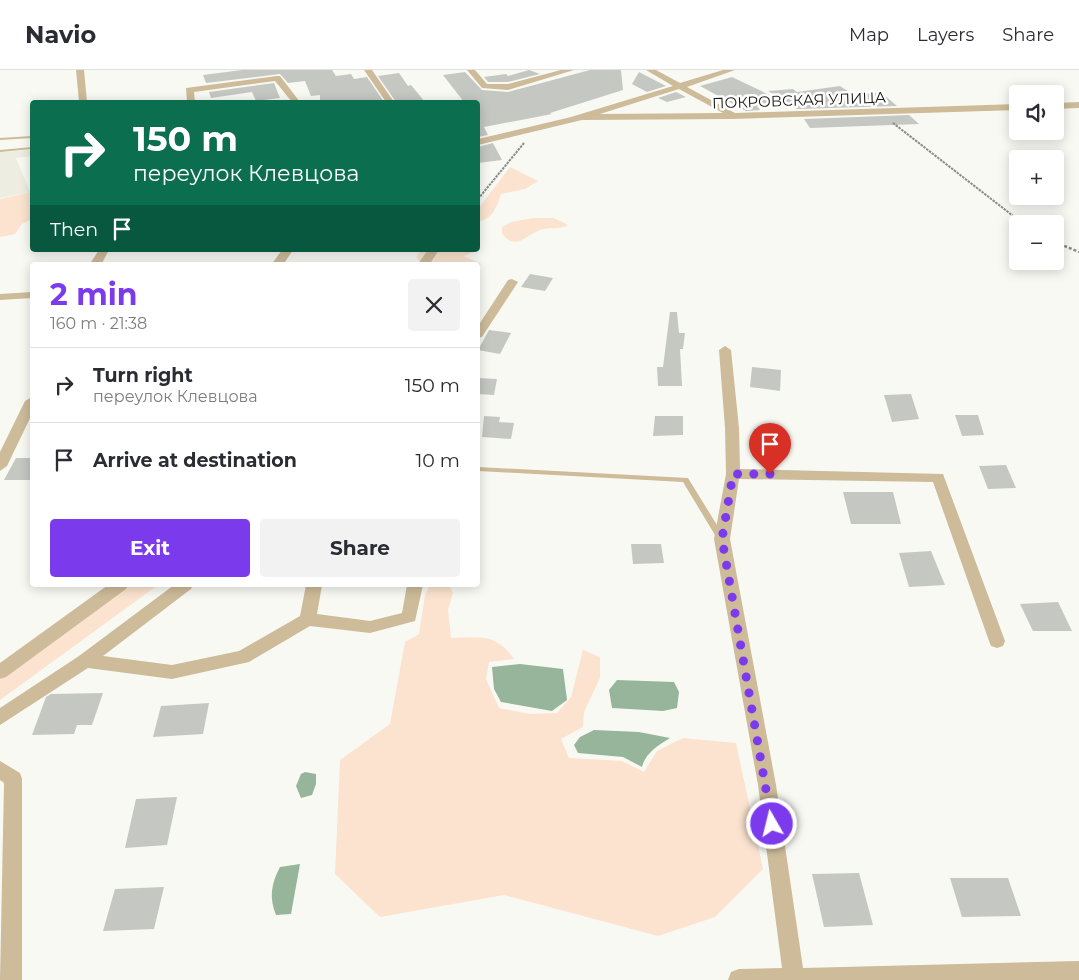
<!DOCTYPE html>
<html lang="en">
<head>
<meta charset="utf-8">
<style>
	:root { --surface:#fff; --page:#f2f2f3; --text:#2b2b33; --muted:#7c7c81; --line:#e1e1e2; --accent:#7c3aed }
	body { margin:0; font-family:Montserrat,sans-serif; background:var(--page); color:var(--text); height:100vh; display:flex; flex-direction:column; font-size:19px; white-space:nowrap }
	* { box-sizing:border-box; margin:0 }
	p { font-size:16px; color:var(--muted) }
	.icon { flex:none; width:28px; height:28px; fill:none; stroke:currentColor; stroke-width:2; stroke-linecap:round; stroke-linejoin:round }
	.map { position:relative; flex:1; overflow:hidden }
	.side { position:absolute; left:30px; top:192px; width:450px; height:325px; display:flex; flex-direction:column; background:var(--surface); border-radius:5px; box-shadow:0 2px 12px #0003 }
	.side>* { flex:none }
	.guide { position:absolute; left:30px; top:30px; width:450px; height:152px; border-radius:5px; box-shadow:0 2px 12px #0003; background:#0b6e4f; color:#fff; overflow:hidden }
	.tools { position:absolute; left:1009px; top:15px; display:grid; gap:10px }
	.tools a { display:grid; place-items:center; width:55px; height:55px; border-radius:5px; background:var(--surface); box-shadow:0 2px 12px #0003; font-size:25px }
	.pin { position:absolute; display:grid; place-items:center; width:42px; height:42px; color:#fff; margin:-51px -21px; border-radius:50% 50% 50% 0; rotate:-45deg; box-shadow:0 0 5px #0007 }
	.pin .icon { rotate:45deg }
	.me { position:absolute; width:55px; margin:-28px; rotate:352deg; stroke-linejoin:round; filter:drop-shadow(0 0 4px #0008) }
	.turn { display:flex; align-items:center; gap:18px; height:105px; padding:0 20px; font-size:22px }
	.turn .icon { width:65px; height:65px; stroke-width:2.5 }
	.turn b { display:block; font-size:35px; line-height:42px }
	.then { display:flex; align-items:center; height:48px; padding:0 20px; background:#0003; gap:10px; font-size:19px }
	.round { display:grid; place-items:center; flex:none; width:52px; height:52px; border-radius:5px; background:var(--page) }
	.headline { display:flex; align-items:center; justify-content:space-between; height:85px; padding:0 20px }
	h1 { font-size:30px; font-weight:700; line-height:38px; color:var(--accent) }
	.primary-button { display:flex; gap:10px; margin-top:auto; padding:10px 20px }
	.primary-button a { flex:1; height:58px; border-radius:5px; background:var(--accent); color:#fff; font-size:20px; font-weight:700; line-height:58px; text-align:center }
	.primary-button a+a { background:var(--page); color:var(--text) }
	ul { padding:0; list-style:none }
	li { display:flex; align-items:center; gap:15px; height:75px; padding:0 20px; border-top:1px solid var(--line) }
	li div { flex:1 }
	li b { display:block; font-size:19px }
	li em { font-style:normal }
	header { display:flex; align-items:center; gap:30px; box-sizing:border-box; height:70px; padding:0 25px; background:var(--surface); border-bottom:1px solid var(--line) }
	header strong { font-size:24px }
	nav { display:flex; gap:28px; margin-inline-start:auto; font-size:18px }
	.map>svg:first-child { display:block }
	.built { fill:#edede1 }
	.green { fill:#fbe3cf }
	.water { fill:#96b59b }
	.building { fill:#c5c7c3 }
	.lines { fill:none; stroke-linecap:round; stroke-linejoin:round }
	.path-far1 { stroke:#8a8a86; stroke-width:2; stroke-dasharray:2.5 1; stroke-linecap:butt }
	.path { stroke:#8a8a86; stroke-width:2.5; stroke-dasharray:3 2; stroke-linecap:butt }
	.service { fill:#cdbb99; fill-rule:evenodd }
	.minor { fill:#cdbb99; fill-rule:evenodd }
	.route { stroke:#7c3aed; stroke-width:9; stroke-dasharray:0 16.2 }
	.labels { text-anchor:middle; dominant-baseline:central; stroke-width:5; stroke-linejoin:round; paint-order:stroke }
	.far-street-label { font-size:15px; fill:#181816; stroke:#fffffe }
</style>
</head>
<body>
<header>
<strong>Navio</strong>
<nav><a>Map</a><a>Layers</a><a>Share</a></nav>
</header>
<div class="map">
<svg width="1079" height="910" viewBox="0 0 1079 910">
	<rect width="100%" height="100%" fill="#f9f9f4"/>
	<polygon class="built" points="32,80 32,86 16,88 30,122 0,128 0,82"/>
	<g class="green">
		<path d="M510,97L538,111L525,119L501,124C497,136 493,150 478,151V139Z"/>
		<polygon points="31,118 32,118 32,149 22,154 15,164 0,167 0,129 31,122"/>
		<path d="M533,148H554L568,155C559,160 553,157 544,159C527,162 518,183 502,164V157L511,152Z"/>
		<polygon points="421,180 477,180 464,186 481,194 478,199 478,195 425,195 416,188"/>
		<polygon points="129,515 158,515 0,630 0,610"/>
		<path d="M430,515H449L453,523L448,540L451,568C480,567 496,563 514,589L489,592L486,609L499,638L530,644L557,643L571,627L583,580L600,587V608L584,642L583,657L561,669L569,688L622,691L644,702L657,681L683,668L736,673L763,799L715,847L658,866L504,825L380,847L335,804L340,690L390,654L405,572L419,564L425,525Z"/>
	</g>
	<g class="water">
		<polygon points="520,594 563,599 567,630 552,641 501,632 494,619 492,597"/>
		<polygon points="617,610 674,612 679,622 677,638 663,641 612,638 609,620"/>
		<path d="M594,660L639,662L670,668C659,675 645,683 642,697L623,687L578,683L574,675L580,667Z"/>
		<polygon points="305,702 316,704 316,714 312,725 301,728 296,716 301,704"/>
		<path d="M300,794L291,844L276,845C269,828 271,814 280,797Z"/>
	</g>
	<g class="building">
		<polygon points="242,0 332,0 336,6 351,4 354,9 367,7 384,32 320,32 320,25 311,26 305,11 288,13 280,4 206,13 203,5"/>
		<polygon points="529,0 540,4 508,12 488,12 484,7 506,4 508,6"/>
		<polygon points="590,0 621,0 623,20 550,43 552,44 484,57 488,65 478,67 478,32 464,32 443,5 465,2 482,20 508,22"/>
		<polygon points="639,2 666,16 647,22 632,14"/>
		<polygon points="399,3 408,16 411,15 425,32 396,32 378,6"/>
		<polygon points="732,7 780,30 757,36 760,40 746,41 700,16"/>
		<polygon points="274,13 280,28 256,31 252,22 211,28 209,22"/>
		<polygon points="840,16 852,24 882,23 897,36 797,39 768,21 793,19 797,22"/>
		<polygon points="676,22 686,27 667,32 658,28"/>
		<polygon points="909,45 919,54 810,58 804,49"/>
		<polygon points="493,73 502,90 478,93 478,77"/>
		<polygon points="530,204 553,208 545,221 521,217"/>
		<polygon points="670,242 677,242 679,263 685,263 683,279 680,279 682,316 658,316 657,297 663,297"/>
		<polygon points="489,260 511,263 500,284 478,280"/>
		<polygon points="752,297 781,300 780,321 750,317"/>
		<polygon points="478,308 497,309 494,325 478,324"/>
		<polygon points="911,324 919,349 892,352 884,325"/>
		<polygon points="955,345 978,345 984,365 962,366"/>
		<polygon points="484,346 500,347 499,352 514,353 511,369 482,367"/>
		<polygon points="655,346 683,346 683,365 653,366"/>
		<polygon points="754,359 783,362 782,386 753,382"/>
		<polygon points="16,388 32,388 32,410 4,410"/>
		<polygon points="1006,395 1016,418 988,419 979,396"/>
		<polygon points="843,422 893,422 901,454 851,454"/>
		<polygon points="631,474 661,474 664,493 633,494"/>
		<polygon points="931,481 945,515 909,517 899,483"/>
		<polygon points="1058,532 1072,561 1033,561 1020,534"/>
		<polygon points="103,623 92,655 77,655 74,664 32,665 46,627 51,624"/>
		<polygon points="209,633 203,664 153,667 161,636"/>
		<polygon points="177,727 167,775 125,778 136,729"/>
		<polygon points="859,803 873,855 824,857 812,804"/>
		<polygon points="950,808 1008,808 1021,846 962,847"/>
		<polygon points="164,817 154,859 103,861 115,819"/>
	</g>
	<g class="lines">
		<g class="path-far1">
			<polyline points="893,53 1021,152"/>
			<polyline points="478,129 524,73"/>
		</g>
		<g class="path">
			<polyline points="1019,151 1023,154"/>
			<polyline points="1055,172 1079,182"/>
		</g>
		<g class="service">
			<polygon points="32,66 32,68 0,70 0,68"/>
			<polygon points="32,77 32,79 0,82 0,80"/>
			<polygon points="478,397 688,408 725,468 721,471 718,470 683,412 478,401"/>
		</g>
		<g class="minor">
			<polygon points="76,0 84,0 87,32 79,32"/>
			<polygon points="364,0 372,0 394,32 386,32"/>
			<polygon points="467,0 475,0 487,14 508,14 561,0 574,0 508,20 482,18"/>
			<path d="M646,0H656L680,13L723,0H735L687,17L735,43L1018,34V40L733,49L582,50L478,75V69L571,47L673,16ZM679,19L723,43L600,44Z"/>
			<polygon points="277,6 280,6 300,32 292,32 275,11 194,22 195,32 187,32 186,18"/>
			<polygon points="1079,32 1079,38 1055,39 1055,33"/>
			<polygon points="99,180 109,180 101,195 89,195"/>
			<polygon points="282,180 293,180 283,195 271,195"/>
			<polygon points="428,180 439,180 429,195 417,195"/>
			<polygon points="512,209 518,212 482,267 478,268 478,256 508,210"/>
			<polygon points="32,222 32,228 0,230 0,224"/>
			<polygon points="725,276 731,280 739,358 740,399 943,404 1005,571 1003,576 997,578 991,576 989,571 933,412 739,409 730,469 776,715 803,898 1079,891 1079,910 728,910 731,902 739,899 782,898 758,715 714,469 726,404 725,358 719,280"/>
			<polygon points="32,327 32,344 7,396 0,401 0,382 25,331"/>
			<polygon points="108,515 128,515 126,519 6,607 0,609 0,593"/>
			<polygon points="174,515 193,515 191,519 103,586 172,595 239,581 300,546 306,515 322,515 317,544 370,551 402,543 407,515 423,515 415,551 370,563 310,556 249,592 172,609 88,598 0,655 0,638 79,586"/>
			<polygon points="0,691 20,703 22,709 22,910 0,910 4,713 0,710"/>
		</g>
	</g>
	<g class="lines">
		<polyline class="route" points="770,404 733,404 722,469 772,754"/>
	</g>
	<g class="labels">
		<g class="far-street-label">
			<text transform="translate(799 30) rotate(-2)">ПОКРОВСКАЯ УЛИЦА</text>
		</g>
	</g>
</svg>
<div class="tools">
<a><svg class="icon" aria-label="sound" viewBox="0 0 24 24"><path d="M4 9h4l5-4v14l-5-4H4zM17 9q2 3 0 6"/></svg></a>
<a>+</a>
<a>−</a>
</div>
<div class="pin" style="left:770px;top:404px;background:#d93025"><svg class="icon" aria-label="arrive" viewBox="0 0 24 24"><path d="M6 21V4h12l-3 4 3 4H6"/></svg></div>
<svg class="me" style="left:772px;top:754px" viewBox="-20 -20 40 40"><circle r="17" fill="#7c3aed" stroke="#fff" stroke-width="3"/><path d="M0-11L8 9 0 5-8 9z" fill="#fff"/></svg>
<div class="guide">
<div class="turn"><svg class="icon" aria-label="right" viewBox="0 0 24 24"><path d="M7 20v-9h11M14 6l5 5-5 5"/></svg><div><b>150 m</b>переулок Клевцова</div></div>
<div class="then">Then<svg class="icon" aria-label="arrive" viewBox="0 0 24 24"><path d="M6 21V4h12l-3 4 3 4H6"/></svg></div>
</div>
<section class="side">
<div class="headline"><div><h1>2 min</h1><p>160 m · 21:38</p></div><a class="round"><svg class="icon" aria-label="close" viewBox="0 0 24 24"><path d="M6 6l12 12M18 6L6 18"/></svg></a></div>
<ul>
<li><svg class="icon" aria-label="right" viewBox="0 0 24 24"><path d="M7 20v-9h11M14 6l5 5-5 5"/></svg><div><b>Turn right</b><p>переулок Клевцова</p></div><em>150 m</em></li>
<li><svg class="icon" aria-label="arrive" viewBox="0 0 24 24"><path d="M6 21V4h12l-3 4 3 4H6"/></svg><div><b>Arrive at destination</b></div><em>10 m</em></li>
</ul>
<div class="primary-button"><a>Exit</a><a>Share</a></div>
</section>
</div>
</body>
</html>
